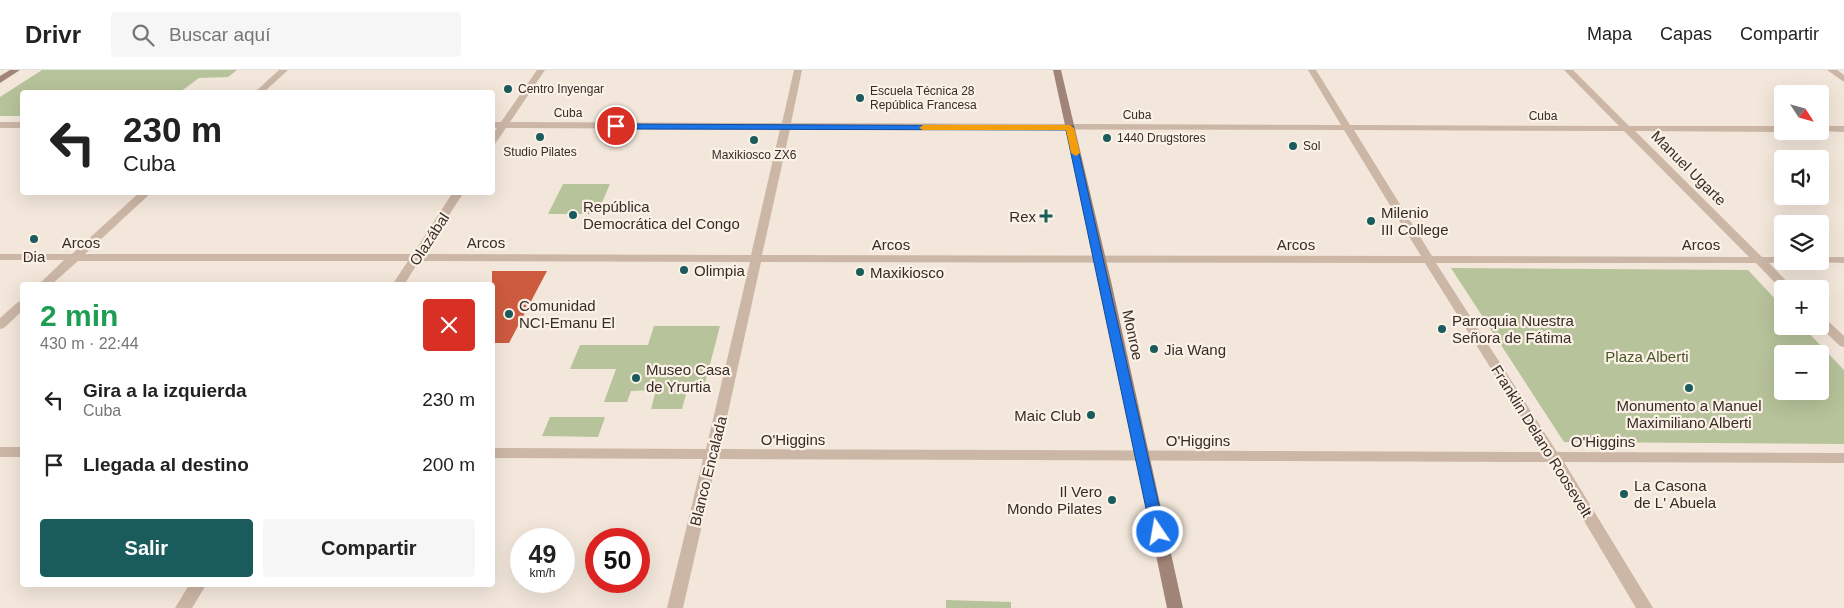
<!DOCTYPE html>
<html lang="es">
<head>
<meta charset="utf-8">
<style>
	:root { --surface:#fff; --page:#f6f6f6; --text:#222; --muted:#767676; --line:#e0e0e0; --accent:#1a5b5c }
	body { margin:0; font-family:Helvetica,sans-serif; background:var(--page); color:var(--text); height:100vh; display:flex; flex-direction:column; font-size:19px; white-space:nowrap }
	* { box-sizing:border-box; margin:0 }
	p { font-size:16px; color:var(--muted) }
	.icon { flex:none; width:28px; height:28px; fill:none; stroke:currentColor; stroke-width:2; stroke-linecap:round; stroke-linejoin:round }
	.map { position:relative; flex:1; overflow:hidden }
	.drawer { position:absolute; left:20px; top:212px; width:475px; height:305px; display:flex; flex-direction:column; background:var(--surface); border-radius:5px; box-shadow:0 5px 20px #0002 }
	.drawer>* { flex:none }
	.guide { position:absolute; left:20px; top:20px; width:475px; height:105px; border-radius:5px; box-shadow:0 5px 20px #0002; background:#fff; color:var(--text); overflow:hidden }
	.needle { width:32px; rotate:126deg }
	.fabs { position:absolute; left:1774px; top:15px; display:grid; gap:10px }
	.fabs a { display:grid; place-items:center; width:55px; height:55px; border-radius:5px; background:var(--surface); box-shadow:0 5px 20px #0002; font-size:25px }
	.speed { position:absolute; left:510px; top:458px; display:flex; gap:10px; font-size:25px; font-weight:700; text-align:center }
	.speed>* { display:grid; place-content:center; width:65px; height:65px; border-radius:50%; background:var(--surface); box-shadow:0 5px 20px #0002; line-height:1 }
	.speed small { font-size:12px; font-weight:400 }
	.speed .limit { border:8px solid #d22; background:#fff; color:#111 }
	.pin { position:absolute; display:grid; place-items:center; width:42px; height:42px; color:#fff; margin:-21px; border:2px solid #fff; border-radius:50%; box-shadow:0 1px 5px #0007 }
	.me { position:absolute; width:55px; margin:-28px; rotate:348deg; stroke-linejoin:round; filter:drop-shadow(0 0 4px #0008) }
	.turn { display:flex; align-items:center; gap:18px; height:105px; padding:0 20px; font-size:22px }
	.turn .icon { width:65px; height:65px; stroke-width:2.5 }
	.turn b { display:block; font-size:35px; line-height:42px }
	.round { display:grid; place-items:center; flex:none; width:52px; height:52px; border-radius:5px; background:var(--page) }
	.head { display:flex; align-items:center; justify-content:space-between; height:85px; padding:0 20px }
	h1 { font-size:30px; font-weight:600; line-height:38px; color:#1e9e55 }
	.primary-button { display:flex; gap:10px; margin-top:auto; padding:10px 20px }
	.primary-button a { flex:1; height:58px; border-radius:5px; background:var(--accent); color:#fff; font-size:20px; font-weight:600; line-height:58px; text-align:center }
	.primary-button a+a { background:var(--page); color:var(--text) }
	ul { padding:0; list-style:none }
	li { display:flex; align-items:center; gap:15px; height:65px; padding:0 20px }
	li div { flex:1 }
	li b { display:block; font-size:19px }
	li em { font-style:normal }
	header { display:flex; align-items:center; gap:30px; box-sizing:border-box; height:70px; padding:0 25px; background:var(--surface); border-bottom:1px solid var(--line) }
	header strong { font-size:24px }
	nav { display:flex; gap:28px; margin-inline-start:auto; font-size:18px }
	.search { width:350px; height:45px; background:var(--page); display:flex; align-items:center; gap:12px; box-sizing:border-box; padding:0 18px; border-radius:5px; color:var(--muted); font-size:19px }
	.map>svg:first-child { display:block }
	.green { fill:#b7c39a; fill-rule:evenodd }
	.building { fill:#cd5b3f }
	.lines { fill:none; stroke-linecap:round; stroke-linejoin:round }
	.minor { fill:#ccb6a6; fill-rule:evenodd }
	.tertiary { fill:#ccb6a6; fill-rule:evenodd }
	.secondary { fill:#a08477; fill-rule:evenodd }
	.route { fill:#1a73e8; stroke:#114b97 }
	.slow { fill:#f59e0b }
	.poi-dot { fill:#1a5b5c; stroke:#fbf1e7; stroke-width:2 }
	.labels { text-anchor:middle; dominant-baseline:central; stroke-width:4.5; stroke-linejoin:round; paint-order:stroke }
	.far-poi-label { font-size:12px; fill:#382c27; stroke:#fbf1e7; text-anchor:start }
	.far-street-label { font-size:12px; fill:#382c27; stroke:#fbf1e7 }
	.street-label { font-size:15px; fill:#382c27; stroke:#fbf1e7 }
	.poi-label { font-size:15px; fill:#382c27; stroke:#fbf1e7; text-anchor:start }
	.park-label { font-size:15px; fill:#495829; stroke:#fbf1e7 }
</style>
</head>
<body>
<header>
<strong>Drivr</strong>
<div class="search"><svg class="icon" aria-label="search" viewBox="0 0 24 24"><circle cx="10" cy="10" r="6"/><path d="M15 15l6 6"/></svg>Buscar aquí</div>
<nav><a>Mapa</a><a>Capas</a><a>Compartir</a></nav>
</header>
<div class="map">
<svg width="1844" height="538" viewBox="0 0 1844 538">
	<rect width="100%" height="100%" fill="#f3e7db"/>
	<g class="green">
		<polygon points="42,0 237,0 228,7 199,8 180,22 22,22 22,46 0,46 0,27"/>
		<polygon points="563,114 610,114 597,144 548,144"/>
		<path d="M1451,198L1748,200L1782,236V256H1802L1844,300V374L1564,372ZM1782,284H1820V321H1782Z"/>
		<polygon points="654,256 720,256 703,321 687,321 682,339 651,339 656,320 631,321 627,332 604,332 616,299 570,299 580,275 648,275"/>
		<polygon points="550,347 605,347 598,367 542,366"/>
		<polygon points="946,530 1011,532 1011,538 946,538"/>
	</g>
	<polygon class="building" points="492,201 547,201 509,273 492,273"/>
	<g class="lines">
		<g class="minor">
			<polygon points="279,0 288,0 264,22 255,22"/>
			<path d="M537,0H545L510,52L782,53L794,0H802L791,53L1341,55L1308,0H1316L1350,55L1619,56L1564,0H1573L1629,56H1782V61H1784L1782,62L1635,61L1762,187H1782V191L1786,192L1769,193L1794,219L1782,220L1756,193H1436L1557,382L1844,383V393L1564,392L1653,538H1636L1549,392L717,389L683,538H667L703,389L492,388V378L706,379L750,192L419,191L404,215H392L408,191H78L51,215H38L64,190H0V184H72L140,122H152L85,184H413L453,122H464L424,184L751,185L780,59L506,58L495,74L492,75V64L497,58H492V52H501ZM790,59L1344,60L1421,186L762,185ZM1354,60L1624,61L1749,187L1432,186ZM761,192L1425,193L1543,382L720,379Z"/>
			<rect x="0" y="52" width="22" height="6"/>
			<polygon points="1820,56 1844,56 1844,62 1818,61 1820,61"/>
			<polygon points="1820,187 1844,187 1844,193 1816,192 1820,191"/>
			<polygon points="22,231 22,241 4,258 0,259 0,248 18,232"/>
			<polygon points="1820,246 1824,247 1844,266 1844,277 1840,276 1819,256"/>
			<rect x="0" y="377" width="22" height="10"/>
			<polygon points="189,515 206,515 192,538 175,538"/>
		</g>
		<polygon class="tertiary" points="1827,0 1837,0 1844,5 1844,12"/>
		<g class="secondary">
			<polygon points="10,0 20,0 0,13 0,6"/>
			<polygon points="1053,0 1061,0 1111,211 1183,538 1167,538 1099,211"/>
		</g>
	</g>
	<polygon class="route" points="613,54 1073,56 1165,462 1163,466 1158,467 1153,466 1151,462 1066,60 616,59 613,58"/>
	<polygon class="slow" points="1070,55 1074,58 1080,83 1076,86 1071,83 1066,60 923,60 919,58 923,55"/>
	<g class="poi-dot">
		<circle cx="508" cy="19" r="5"/>
		<circle cx="860" cy="28" r="5"/>
		<circle cx="540" cy="67" r="5"/>
		<circle cx="1107" cy="68" r="5"/>
		<circle cx="754" cy="70" r="5"/>
		<circle cx="1293" cy="76" r="5"/>
		<circle cx="573" cy="145" r="5"/>
		<path d="M1043.5 138.5h5v5h5v5h-5v5h-5v-5h-5v-5h5z"/>
		<circle cx="1371" cy="151" r="5"/>
		<circle cx="34" cy="169" r="5"/>
		<circle cx="684" cy="200" r="5"/>
		<circle cx="860" cy="202" r="5"/>
		<circle cx="509" cy="244" r="5"/>
		<circle cx="1442" cy="259" r="5"/>
		<circle cx="1154" cy="279" r="5"/>
		<circle cx="636" cy="308" r="5"/>
		<circle cx="1689" cy="318" r="5"/>
		<circle cx="1091" cy="345" r="5"/>
		<circle cx="1624" cy="424" r="5"/>
		<circle cx="1112" cy="430" r="5"/>
	</g>
	<g class="labels">
		<g class="far-poi-label">
			<text x="518" y="19">Centro Inyengar</text>
			<text x="870" y="21">Escuela Técnica 28<tspan x="870" dy="14">República Francesa</tspan></text>
			<text x="1117" y="68">1440 Drugstores</text>
			<text x="1303" y="76">Sol</text>
			<text x="540" y="82" text-anchor="middle">Studio Pilates</text>
			<text x="754" y="85" text-anchor="middle">Maxikiosco ZX6</text>
		</g>
		<g class="far-street-label">
			<text x="568" y="43">Cuba</text>
			<text x="1137" y="45">Cuba</text>
			<text x="1543" y="46">Cuba</text>
		</g>
		<g class="street-label">
			<text transform="translate(1689 98) rotate(45)">Manuel Ugarte</text>
			<text transform="translate(429 169) rotate(-57)">Olazábal</text>
			<text x="81" y="172">Arcos</text>
			<text x="486" y="172">Arcos</text>
			<text x="891" y="174">Arcos</text>
			<text x="1296" y="174">Arcos</text>
			<text x="1701" y="174">Arcos</text>
			<text transform="translate(1133 265) rotate(78)">Monroe</text>
			<text x="793" y="369">O'Higgins</text>
			<text x="1198" y="370">O'Higgins</text>
			<text transform="translate(1542 371) rotate(58)">Franklin Delano Roosevelt</text>
			<text x="1603" y="371">O'Higgins</text>
			<text transform="translate(708 401) rotate(-76)">Blanco Encalada</text>
		</g>
		<g class="poi-label">
			<text x="583" y="136">República<tspan x="583" dy="17">Democrática del Congo</tspan></text>
			<text x="1381" y="142">Milenio<tspan x="1381" dy="17">III College</tspan></text>
			<text x="1036" y="146" text-anchor="end">Rex</text>
			<text x="34" y="186" text-anchor="middle">Dia</text>
			<text x="694" y="200">Olimpia</text>
			<text x="870" y="202">Maxikiosco</text>
			<text x="519" y="235">Comunidad<tspan x="519" dy="17">NCI-Emanu El</tspan></text>
			<text x="1452" y="250">Parroquia Nuestra<tspan x="1452" dy="17">Señora de Fátima</tspan></text>
			<text x="1164" y="279">Jia Wang</text>
			<text x="646" y="299">Museo Casa<tspan x="646" dy="17">de Yrurtia</tspan></text>
			<text x="1689" y="335" text-anchor="middle">Monumento a Manuel<tspan x="1689" dy="17">Maximiliano Alberti</tspan></text>
			<text x="1081" y="345" text-anchor="end">Maic Club</text>
			<text x="1634" y="415">La Casona<tspan x="1634" dy="17">de L' Abuela</tspan></text>
			<text x="1102" y="421" text-anchor="end">Il Vero<tspan x="1102" dy="17">Mondo Pilates</tspan></text>
		</g>
		<g class="park-label">
			<text x="1647" y="286">Plaza Alberti</text>
		</g>
	</g>
</svg>
<div class="fabs">
<a><svg class="needle" viewBox="-14 -14 28 28"><path d="M0-13l5 13h-10z" fill="#e53935"/><path d="M0 13l5-13h-10z" fill="#767676"/></svg></a>
<a><svg class="icon" aria-label="sound" viewBox="0 0 24 24"><path d="M4 9h4l5-4v14l-5-4H4zM17 9q2 3 0 6"/></svg></a>
<a><svg class="icon" aria-label="layers" viewBox="0 0 24 24"><path d="M12 4l9 5-9 5-9-5zM3 14l9 5 9-5"/></svg></a>
<a>+</a>
<a>−</a>
</div>
<div class="speed"><div>49<small>km/h</small></div><div class="limit">50</div></div>
<div class="pin" style="left:616px;top:56px;background:#d93025"><svg class="icon" aria-label="arrive" viewBox="0 0 24 24"><path d="M6 21V4h12l-3 4 3 4H6"/></svg></div>
<svg class="me" style="left:1158px;top:462px" viewBox="-20 -20 40 40"><circle r="17" fill="#1a73e8" stroke="#fff" stroke-width="3"/><path d="M0-11L8 9 0 5-8 9z" fill="#fff"/></svg>
<div class="guide">
<div class="turn"><svg class="icon" aria-label="left" viewBox="0 0 24 24"><path d="M17 20v-9H6M10 6l-5 5 5 5"/></svg><div><b>230 m</b>Cuba</div></div>
</div>
<section class="drawer">
<div class="head"><div><h1>2 min</h1><p>430 m · 22:44</p></div><a class="round" style="background:#d93025;color:#fff"><svg class="icon" aria-label="close" viewBox="0 0 24 24"><path d="M6 6l12 12M18 6L6 18"/></svg></a></div>
<ul>
<li><svg class="icon" aria-label="left" viewBox="0 0 24 24"><path d="M17 20v-9H6M10 6l-5 5 5 5"/></svg><div><b>Gira a la izquierda</b><p>Cuba</p></div><em>230 m</em></li>
<li><svg class="icon" aria-label="arrive" viewBox="0 0 24 24"><path d="M6 21V4h12l-3 4 3 4H6"/></svg><div><b>Llegada al destino</b></div><em>200 m</em></li>
</ul>
<div class="primary-button"><a>Salir</a><a>Compartir</a></div>
</section>
</div>
</body>
</html>
